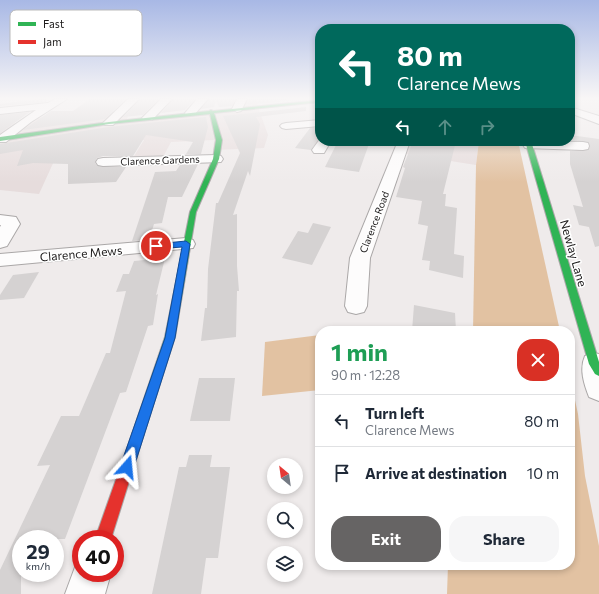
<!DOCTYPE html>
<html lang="en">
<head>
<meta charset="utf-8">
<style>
	:root { --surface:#fff; --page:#f6f6f7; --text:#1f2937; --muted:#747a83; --line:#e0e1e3; --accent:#666464 }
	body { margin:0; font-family:Commissioner,sans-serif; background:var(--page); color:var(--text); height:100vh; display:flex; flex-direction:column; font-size:15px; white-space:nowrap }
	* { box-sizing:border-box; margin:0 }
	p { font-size:13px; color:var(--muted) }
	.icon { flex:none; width:22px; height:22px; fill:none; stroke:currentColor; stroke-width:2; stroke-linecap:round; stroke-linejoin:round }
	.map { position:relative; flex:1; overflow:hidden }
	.sheet { position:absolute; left:315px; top:326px; width:260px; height:244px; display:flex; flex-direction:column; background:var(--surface); border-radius:16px; box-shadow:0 2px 6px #0003 }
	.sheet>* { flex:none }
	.banner { position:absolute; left:315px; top:24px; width:260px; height:122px; border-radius:16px; box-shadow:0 2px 6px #0003; background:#00695c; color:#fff; overflow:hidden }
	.needle { width:26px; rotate:331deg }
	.fabs { position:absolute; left:267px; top:458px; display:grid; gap:8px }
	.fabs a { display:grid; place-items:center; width:36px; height:36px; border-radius:50%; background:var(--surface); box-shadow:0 2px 6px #0003; font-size:20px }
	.speed { position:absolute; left:12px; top:530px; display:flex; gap:8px; font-size:20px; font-weight:700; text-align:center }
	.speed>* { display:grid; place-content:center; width:52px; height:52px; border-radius:50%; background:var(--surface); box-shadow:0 2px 6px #0003; line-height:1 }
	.speed small { font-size:10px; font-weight:400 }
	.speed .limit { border:6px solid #d22; background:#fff; color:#111 }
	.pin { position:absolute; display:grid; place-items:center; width:34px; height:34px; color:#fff; margin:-17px; border:2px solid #fff; border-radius:50%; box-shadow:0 1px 4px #0007 }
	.me { position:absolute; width:44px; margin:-22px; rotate:18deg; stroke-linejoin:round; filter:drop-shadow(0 0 3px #0008) }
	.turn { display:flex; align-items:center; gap:14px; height:84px; padding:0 16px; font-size:18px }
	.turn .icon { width:52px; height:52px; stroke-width:2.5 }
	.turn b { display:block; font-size:28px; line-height:34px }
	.lanes { display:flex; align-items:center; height:38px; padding:0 16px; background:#0003; justify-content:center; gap:20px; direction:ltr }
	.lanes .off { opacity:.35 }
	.round { display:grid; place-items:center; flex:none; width:42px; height:42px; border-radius:16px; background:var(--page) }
	.summary { display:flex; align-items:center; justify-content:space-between; height:68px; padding:0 16px }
	h1 { font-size:24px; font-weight:700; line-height:30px; color:#1e9e55 }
	.action { display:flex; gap:8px; margin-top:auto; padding:8px 16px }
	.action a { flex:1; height:46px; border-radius:16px; background:var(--accent); color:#fff; font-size:16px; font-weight:700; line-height:46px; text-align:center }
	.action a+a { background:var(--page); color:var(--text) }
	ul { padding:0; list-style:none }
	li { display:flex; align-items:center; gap:12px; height:52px; padding:0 16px; border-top:1px solid var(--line) }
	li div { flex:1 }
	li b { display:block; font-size:15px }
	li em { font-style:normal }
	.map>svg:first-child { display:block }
	.built { fill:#e6dcdc }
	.forest { fill:#e2c2a2 }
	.building { fill:#d5d2d2 }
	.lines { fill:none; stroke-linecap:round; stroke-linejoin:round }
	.street-casing { stroke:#aaa7a7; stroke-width:2 }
	.fast-casing { stroke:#aaa7a7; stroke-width:2 }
	.jam-casing { stroke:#aaa7a7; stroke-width:2 }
	.street { fill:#fdfcfc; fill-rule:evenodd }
	.fast { fill:#30b455; fill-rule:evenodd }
	.jam { fill:#e5322d; fill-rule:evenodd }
	.route { fill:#1a73e8; stroke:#114b97 }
	.labels { text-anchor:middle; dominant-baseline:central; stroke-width:3; stroke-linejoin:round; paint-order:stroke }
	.far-street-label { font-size:10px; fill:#1d1b1b; stroke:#fff }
	.street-label { font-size:12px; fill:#1d1b1b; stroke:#fff }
	.key { fill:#fff; stroke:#bbb; stroke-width:1 }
	.key-label { font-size:11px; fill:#1d1b1b }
</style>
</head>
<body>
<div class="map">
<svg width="599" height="594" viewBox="0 0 599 594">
	<rect width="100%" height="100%" fill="#efebeb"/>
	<g class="built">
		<polygon points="280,99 279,102 257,104 268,135 264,148 213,150 214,140 171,142 163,157 133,158 144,140 117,141 55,159 39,194 0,190 0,125 31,121 35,118 87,111 106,110 128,116 126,123 241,110 247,103"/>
		<polygon points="410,141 479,141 476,165 406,154"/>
	</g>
	<g class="forest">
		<polygon points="479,141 518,141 560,331 473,331 476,165"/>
		<polygon points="320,335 320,390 262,396 265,342"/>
		<polygon points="570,377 578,414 585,476 599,546 599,594 447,594 448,565 570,565"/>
	</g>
	<g class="building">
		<polygon points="40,99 46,99 46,102 0,106 0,104"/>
		<polygon points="90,99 126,99 105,119 23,130 51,111 73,111"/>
		<polygon points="140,99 159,99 143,115 123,117"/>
		<polygon points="173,99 195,99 185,110 161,113"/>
		<polygon points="209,99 235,99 232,106 219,107 216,100 214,107 201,109"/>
		<polygon points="248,99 292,99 246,104"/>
		<polygon points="306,107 306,111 256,117 260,124 250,176 248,171 233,215 237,214 237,266 239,291 237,291 236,337 201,341 205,308 207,308 208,269 216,203 218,203 240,153 223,116"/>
		<polygon points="30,112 0,133 0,115"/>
		<polygon points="206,117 208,127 201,154 186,154 193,142 146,135 133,156 103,156 97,158 95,163 98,166 126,167 116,182 68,184 68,164 33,163 17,166 23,150 0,154 0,144 109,127"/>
		<polygon points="310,128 320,128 320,138 311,150 295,148"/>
		<polygon points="570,135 599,139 599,246 595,247 589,227 579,225 573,205 583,207 570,164 570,151 588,150 590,146 588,142 570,140"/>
		<polygon points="338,141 370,141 359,172 325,167"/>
		<polygon points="413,141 456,141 443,194 446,194 445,206 457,208 454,254 464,256 463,278 429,270 430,261 422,260 428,226 418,224 422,201 396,197 405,168 403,167"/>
		<polygon points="198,164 182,197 168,197 162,223 154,224 149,240 132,241 155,172 176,171 180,165"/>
		<polygon points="313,223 331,227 312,265 282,258 298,231 308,233"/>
		<polygon points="165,258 156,295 158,294 153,325 148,326 126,392 120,393 65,539 21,539 21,594 0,594 0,570 50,465 37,466 61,416 79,416 106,353 110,353 126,291 116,292 123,274 129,274 134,261"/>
		<polygon points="39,272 24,298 0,300 0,295 13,275"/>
		<polygon points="414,305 455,313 456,331 412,331"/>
		<polygon points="199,378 235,378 230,421 190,421"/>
		<polygon points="189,455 212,455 210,467 230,467 218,558 206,558 201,594 152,594 179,467 186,467"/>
	</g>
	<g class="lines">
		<g class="street-casing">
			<g id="street">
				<polygon points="55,99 67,99 31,122 6,142 0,142 0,135 36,110 0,114 0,108 48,103"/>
				<polygon points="128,99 139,99 113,125 105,125 103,123 105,121"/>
				<polygon points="161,99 172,99 152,120 144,120 142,118"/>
				<polygon points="197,99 208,99 194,115 186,115 185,113"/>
				<polygon points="237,99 247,99 241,111 237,112 232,109"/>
				<polygon points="570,107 599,116 599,124 570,113"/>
				<polygon points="320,120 320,126 286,129 282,128 280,126 282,124 286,123"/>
				<polygon points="320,139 320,141 331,141 324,153 314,153 312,150"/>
				<polygon points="398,141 410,141 370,258 367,306 364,312 356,314 348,312 345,306 350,258"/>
				<polygon points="529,141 583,142 588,143 589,146 588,149 583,150 525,148 523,145 525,142"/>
				<polygon points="216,155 221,156 223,159 221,162 103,166 98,165 96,162 98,159 103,158"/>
				<polygon points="0,215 16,217 20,224 7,246 0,248 0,227 1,225 0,225"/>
				<polygon points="186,238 193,240 195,244 193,248 0,266 0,254"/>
				<path d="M594,353L599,354V401L589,397C584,384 579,369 585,356Z"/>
				<polygon points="81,558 81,573 111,573 105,594 65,594 78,559"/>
			</g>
		</g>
		<g class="fast-casing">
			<g id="fast">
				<polygon points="320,100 320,102 214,113 222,140 219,159 196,212 175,337 144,434 142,438 138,440 134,438 132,434 165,337 190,212 213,159 216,140 210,114 109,124 0,141 0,137 109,122 209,111 211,110 213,111"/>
				<polygon points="525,141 531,141 599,362 599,376 595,374 589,364"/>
			</g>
		</g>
		<g class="jam-casing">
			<polygon id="jam" points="138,428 142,430 144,434 111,539 95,539 132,434 134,430"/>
		</g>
		<use href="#street" class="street"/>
		<use href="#fast" class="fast"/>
		<use href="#jam" class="jam"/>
	</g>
	<linearGradient id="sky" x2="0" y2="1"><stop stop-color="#a8b8e5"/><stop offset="0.54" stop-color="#f8f6f6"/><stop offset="1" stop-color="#f8f6f6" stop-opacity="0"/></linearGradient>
	<rect width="599" height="182" fill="url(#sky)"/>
	<polygon class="route" points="186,241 190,244 175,338 134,467 132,472 127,474 122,472 120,467 165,338 182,247 156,249 153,246 156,244"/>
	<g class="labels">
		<g class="far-street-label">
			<text transform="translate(160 160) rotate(-2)">Clarence Gardens</text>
			<text transform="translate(374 222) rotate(-69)">Clarence Road</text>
		</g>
		<g class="street-label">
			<text transform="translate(81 253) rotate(-5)">Clarence Mews</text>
			<text transform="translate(574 253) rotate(74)">Newlay Lane</text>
		</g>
	</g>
	<rect x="10" y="10" width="132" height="46" rx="6" class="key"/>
	<rect x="18" y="22" width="18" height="4" fill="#30b455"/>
	<rect x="18" y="40" width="18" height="4" fill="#e5322d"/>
	<g class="key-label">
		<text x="43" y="28">Fast</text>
		<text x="43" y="46">Jam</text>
	</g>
</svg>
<div class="fabs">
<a><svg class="needle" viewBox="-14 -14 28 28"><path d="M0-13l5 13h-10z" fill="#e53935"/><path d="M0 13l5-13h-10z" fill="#747a83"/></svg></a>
<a><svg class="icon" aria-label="search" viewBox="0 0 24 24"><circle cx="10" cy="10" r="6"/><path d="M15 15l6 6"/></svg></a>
<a><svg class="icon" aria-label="layers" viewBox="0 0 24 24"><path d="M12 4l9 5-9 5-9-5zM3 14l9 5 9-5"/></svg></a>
</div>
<div class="speed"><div>29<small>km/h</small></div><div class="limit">40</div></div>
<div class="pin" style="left:156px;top:246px;background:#d93025"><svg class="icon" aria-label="arrive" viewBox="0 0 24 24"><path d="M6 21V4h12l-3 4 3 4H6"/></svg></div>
<svg class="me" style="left:127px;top:467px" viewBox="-20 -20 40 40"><path d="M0-17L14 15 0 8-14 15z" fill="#1a73e8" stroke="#fff" stroke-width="4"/></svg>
<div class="banner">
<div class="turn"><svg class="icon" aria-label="left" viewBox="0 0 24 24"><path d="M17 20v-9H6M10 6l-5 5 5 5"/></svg><div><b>80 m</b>Clarence Mews</div></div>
<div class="lanes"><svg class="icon" aria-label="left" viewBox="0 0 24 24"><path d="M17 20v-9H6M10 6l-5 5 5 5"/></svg><svg class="icon off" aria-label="ahead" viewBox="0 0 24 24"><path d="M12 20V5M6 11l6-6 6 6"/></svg><svg class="icon off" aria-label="right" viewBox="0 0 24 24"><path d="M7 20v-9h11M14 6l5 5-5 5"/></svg></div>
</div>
<section class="sheet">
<div class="summary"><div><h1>1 min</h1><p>90 m · 12:28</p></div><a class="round" style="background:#d93025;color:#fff"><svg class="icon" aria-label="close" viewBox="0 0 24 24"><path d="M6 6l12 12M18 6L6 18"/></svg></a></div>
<ul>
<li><svg class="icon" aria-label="left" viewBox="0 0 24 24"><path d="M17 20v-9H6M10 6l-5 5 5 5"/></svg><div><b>Turn left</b><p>Clarence Mews</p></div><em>80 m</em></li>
<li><svg class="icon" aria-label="arrive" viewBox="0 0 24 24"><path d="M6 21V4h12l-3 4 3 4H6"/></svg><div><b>Arrive at destination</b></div><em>10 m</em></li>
</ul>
<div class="action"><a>Exit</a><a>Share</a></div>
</section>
</div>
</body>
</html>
